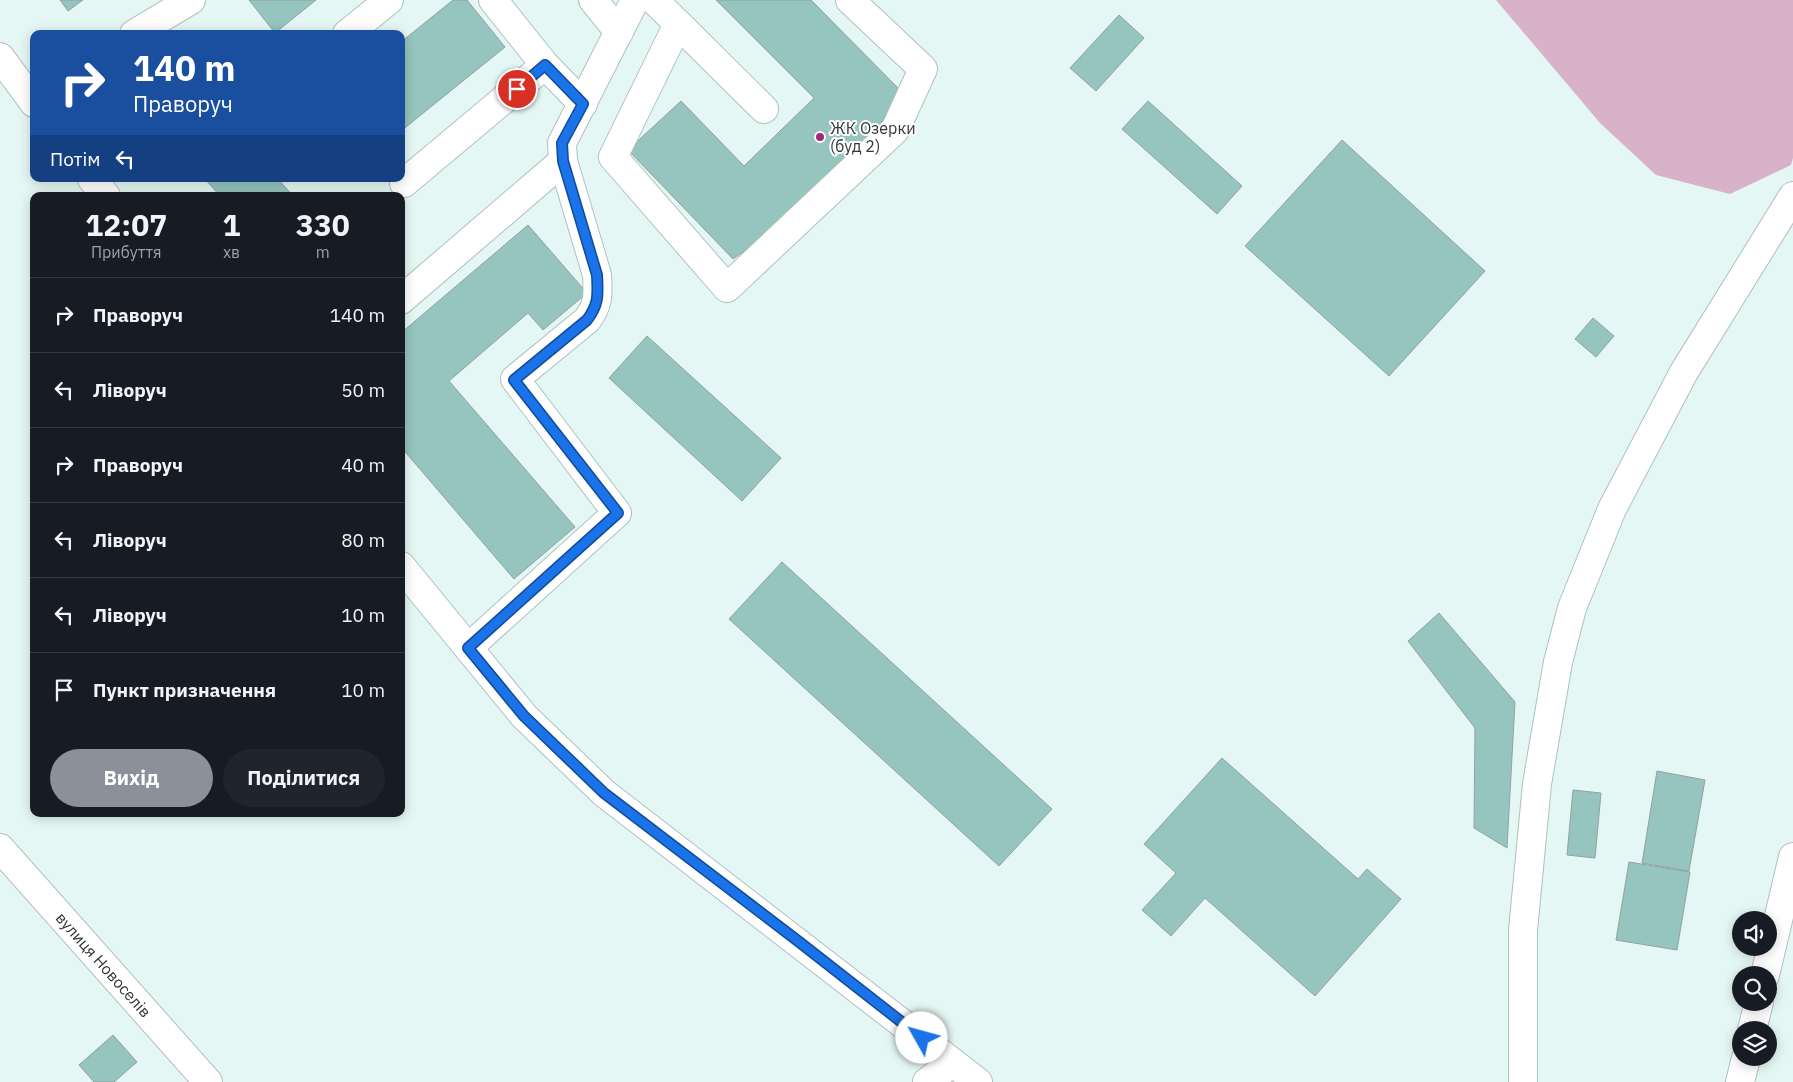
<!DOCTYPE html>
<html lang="uk">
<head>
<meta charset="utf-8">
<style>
	:root { --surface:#171b24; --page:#20242c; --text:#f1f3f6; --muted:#9ea1a6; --line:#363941; --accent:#8c9099 }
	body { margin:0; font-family:"IBM Plex Sans",sans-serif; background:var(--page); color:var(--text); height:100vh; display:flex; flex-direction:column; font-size:19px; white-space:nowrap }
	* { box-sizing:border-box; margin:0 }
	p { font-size:16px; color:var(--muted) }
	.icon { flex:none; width:28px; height:28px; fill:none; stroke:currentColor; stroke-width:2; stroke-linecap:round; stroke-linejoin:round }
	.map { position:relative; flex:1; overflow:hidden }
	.drawer { position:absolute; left:30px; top:192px; width:375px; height:625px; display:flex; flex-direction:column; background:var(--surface); border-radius:10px; box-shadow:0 2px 12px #0003 }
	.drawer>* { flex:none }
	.top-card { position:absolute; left:30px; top:30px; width:375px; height:152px; border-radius:10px; box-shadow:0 2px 12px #0003; background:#1a4fa0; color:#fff; overflow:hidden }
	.buttons { position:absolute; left:1732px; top:911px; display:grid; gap:10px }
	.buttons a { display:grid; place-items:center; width:45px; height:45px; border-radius:50%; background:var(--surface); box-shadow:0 2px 12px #0003; font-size:25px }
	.pin { position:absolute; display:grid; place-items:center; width:42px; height:42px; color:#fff; margin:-21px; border:2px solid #fff; border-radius:50%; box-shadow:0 1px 5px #0007 }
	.me { position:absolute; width:55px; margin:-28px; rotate:308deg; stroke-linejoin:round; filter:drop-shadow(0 0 4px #0008) }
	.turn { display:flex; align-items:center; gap:18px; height:105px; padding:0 20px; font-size:22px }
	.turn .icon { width:65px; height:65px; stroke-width:2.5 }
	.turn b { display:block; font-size:35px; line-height:42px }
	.then { display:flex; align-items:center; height:48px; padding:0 20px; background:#0003; gap:10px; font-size:19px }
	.eta { display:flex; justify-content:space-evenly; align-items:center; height:85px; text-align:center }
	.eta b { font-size:30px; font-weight:700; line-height:35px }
	.action { display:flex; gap:10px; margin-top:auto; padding:10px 20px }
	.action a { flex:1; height:58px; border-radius:30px; background:var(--accent); color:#fff; font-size:20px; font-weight:700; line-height:58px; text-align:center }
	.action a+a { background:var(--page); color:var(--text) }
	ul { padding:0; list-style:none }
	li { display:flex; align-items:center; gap:15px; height:75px; padding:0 20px; border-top:1px solid var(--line) }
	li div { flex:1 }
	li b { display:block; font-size:19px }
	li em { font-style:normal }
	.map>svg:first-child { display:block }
	.water { fill:#d7b2c8 }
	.building { fill:#95c5be; stroke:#91a29f }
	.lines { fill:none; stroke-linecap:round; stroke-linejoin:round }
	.minor-casing { stroke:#b0c1bf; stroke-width:30 }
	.major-casing { stroke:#b0c1bf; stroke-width:30 }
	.minor { stroke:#fff; stroke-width:28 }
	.major { stroke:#fff; stroke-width:28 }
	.route-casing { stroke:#114b97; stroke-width:12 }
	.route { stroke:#1a73e8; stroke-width:9 }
	.poi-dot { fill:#a0277d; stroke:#fff; stroke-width:2 }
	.labels { text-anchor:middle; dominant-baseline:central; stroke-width:4; stroke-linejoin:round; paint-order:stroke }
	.poi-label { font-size:16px; fill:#303736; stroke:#fff; text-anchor:start }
	.street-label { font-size:16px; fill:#303736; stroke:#fff }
</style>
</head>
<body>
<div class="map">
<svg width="1793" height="1082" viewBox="0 0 1793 1082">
	<rect width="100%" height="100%" fill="#e5f7f4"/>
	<polygon class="water" points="1496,0 1793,0 1793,158 1791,165 1730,194 1656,175 1600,123"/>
	<g class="building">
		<polygon points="60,0 83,0 68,11"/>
		<polygon points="249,0 316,0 275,33"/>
		<polygon points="453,0 467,0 505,47 401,131 401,42"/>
		<polygon points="716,0 811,0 901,91 880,124 761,239 733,259 628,150 681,101 744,166 814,98"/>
		<polygon points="1119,15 1144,38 1096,91 1070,68"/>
		<polygon points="1148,101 1242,186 1217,214 1122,129"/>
		<polygon points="1342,140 1485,271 1389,376 1245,246"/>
		<polygon points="205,179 278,179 293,196 220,196"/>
		<polygon points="528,225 587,293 543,330 528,313 449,381 575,527 514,579 401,447 401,333"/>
		<polygon points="1593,318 1614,336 1596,357 1575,339"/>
		<polygon points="647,336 781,458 742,501 609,378"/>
		<polygon points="782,562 1052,809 999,866 729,619"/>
		<polygon points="1439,613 1515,702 1507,848 1474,828 1475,728 1408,641"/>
		<polygon points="1222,758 1358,879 1367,869 1401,899 1315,996 1205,898 1171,936 1142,910 1176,873 1144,844"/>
		<polygon points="1657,771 1705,780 1689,871 1642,863"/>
		<polygon points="1573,790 1601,793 1595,858 1567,855"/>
		<polygon points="1629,862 1690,872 1677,950 1616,940"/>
		<polygon points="113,1035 137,1062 114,1082 94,1082 79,1065"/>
	</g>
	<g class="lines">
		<g class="minor-casing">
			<g id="minor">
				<polyline points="493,0 545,65 583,104"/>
				<polyline points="593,0 619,32"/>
				<polyline points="654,0 764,109"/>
				<polyline points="678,24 613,157 727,288 895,130 923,69 850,0"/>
				<polyline points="134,34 191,0"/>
				<polyline points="347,34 389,0"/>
				<polyline points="0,57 34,103"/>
				<polyline points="92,179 106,196"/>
				<polyline points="404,183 545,65"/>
				<polyline points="401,300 563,161 562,143 635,0"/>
				<polyline points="401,566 524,716 604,793 978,1082"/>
				<path d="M468,648L617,513L515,379L587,320C599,304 598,295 597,275L563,161"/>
				<path id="s1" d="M0,848L208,1082"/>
				<polyline points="927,1082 952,1063"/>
				<polyline points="1523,1082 1523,930 1537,784 1558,662 1572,608 1612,509 1684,372 1793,196"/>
			</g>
		</g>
		<g class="major-casing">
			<g id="major">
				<polyline points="1765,975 1793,857"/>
				<polyline points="1752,1030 1759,1002"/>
				<polyline points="1740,1082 1746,1058"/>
			</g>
		</g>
		<use href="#minor" class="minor"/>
		<use href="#major" class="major"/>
	</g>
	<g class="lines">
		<g class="route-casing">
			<path id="route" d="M517,89L545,65L583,104L562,143L563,161L597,275C598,295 599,304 587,320L514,380L618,513L468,648L524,716L604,793L798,941L922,1038"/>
		</g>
		<use href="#route" class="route"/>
	</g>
	<circle class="poi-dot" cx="820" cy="137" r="5"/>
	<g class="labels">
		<g class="poi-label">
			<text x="830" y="128">ЖК Озерки<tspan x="830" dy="18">(буд 2)</tspan></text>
		</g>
		<g class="street-label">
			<text stroke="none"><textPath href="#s1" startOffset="156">вулиця Новоселів</textPath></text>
		</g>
	</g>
</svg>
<div class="buttons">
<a><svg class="icon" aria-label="sound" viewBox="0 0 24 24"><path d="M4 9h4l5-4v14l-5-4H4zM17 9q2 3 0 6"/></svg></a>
<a><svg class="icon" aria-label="search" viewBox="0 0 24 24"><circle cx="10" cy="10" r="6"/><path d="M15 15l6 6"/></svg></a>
<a><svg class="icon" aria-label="layers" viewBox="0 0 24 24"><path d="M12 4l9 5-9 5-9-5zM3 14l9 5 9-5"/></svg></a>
</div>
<div class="pin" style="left:517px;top:89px;background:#d93025"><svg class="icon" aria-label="arrive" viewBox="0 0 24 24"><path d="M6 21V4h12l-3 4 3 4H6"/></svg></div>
<svg class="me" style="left:922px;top:1038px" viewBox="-20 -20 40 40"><circle r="19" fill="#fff"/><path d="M0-13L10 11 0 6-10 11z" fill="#1a73e8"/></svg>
<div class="top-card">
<div class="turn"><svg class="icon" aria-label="right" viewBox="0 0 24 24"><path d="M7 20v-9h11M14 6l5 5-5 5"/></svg><div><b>140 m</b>Праворуч</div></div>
<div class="then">Потім<svg class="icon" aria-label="left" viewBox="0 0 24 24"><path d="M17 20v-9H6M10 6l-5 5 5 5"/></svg></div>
</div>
<section class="drawer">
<div class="eta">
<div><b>12:07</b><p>Прибуття</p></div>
<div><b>1</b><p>хв</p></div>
<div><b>330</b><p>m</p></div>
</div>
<ul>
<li><svg class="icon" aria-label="right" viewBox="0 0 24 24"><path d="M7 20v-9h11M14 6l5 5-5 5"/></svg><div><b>Праворуч</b></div><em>140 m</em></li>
<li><svg class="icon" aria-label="left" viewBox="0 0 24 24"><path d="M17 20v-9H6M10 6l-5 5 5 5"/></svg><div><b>Ліворуч</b></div><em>50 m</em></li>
<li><svg class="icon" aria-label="right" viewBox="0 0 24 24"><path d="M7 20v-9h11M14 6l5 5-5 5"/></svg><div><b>Праворуч</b></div><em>40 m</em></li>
<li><svg class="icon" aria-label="left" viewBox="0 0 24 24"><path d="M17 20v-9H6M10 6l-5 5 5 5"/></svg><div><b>Ліворуч</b></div><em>80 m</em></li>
<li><svg class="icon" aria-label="left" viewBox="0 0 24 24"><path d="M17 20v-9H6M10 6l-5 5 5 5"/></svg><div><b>Ліворуч</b></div><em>10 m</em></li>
<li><svg class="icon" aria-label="arrive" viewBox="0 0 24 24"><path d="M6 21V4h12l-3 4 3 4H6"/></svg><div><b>Пункт призначення</b></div><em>10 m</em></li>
</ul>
<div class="action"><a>Вихід</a><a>Поділитися</a></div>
</section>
</div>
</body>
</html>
